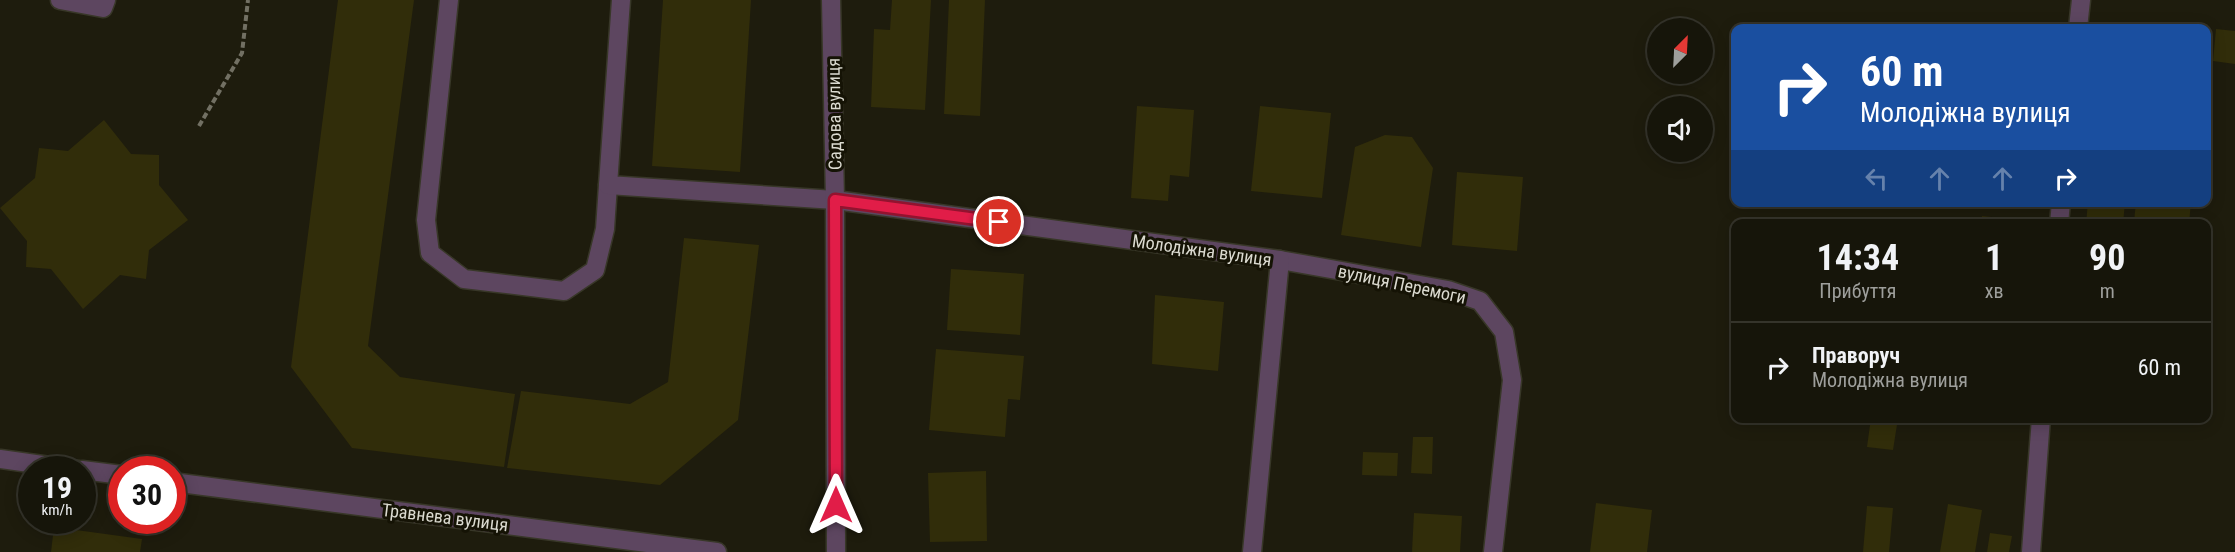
<!DOCTYPE html>
<html lang="uk">
<head>
<meta charset="utf-8">
<style>
	:root { --surface:#16150a; --page:#232218; --text:#f1f3f6; --muted:#9e9f9c; --line:#35342b }
	body { margin:0; font-family:"Roboto Condensed",sans-serif; background:var(--page); color:var(--text); height:100vh; display:flex; flex-direction:column; font-size:22px; white-space:nowrap }
	* { box-sizing:border-box; margin:0 }
	p { font-size:20px; color:var(--muted) }
	.icon { flex:none; width:33px; height:33px; fill:none; stroke:currentColor; stroke-width:2; stroke-linecap:round; stroke-linejoin:round }
	.map { position:relative; flex:1; overflow:hidden }
	.drawer { position:absolute; left:1731px; top:219px; width:480px; height:204px; display:flex; flex-direction:column; background:var(--surface); border-radius:12px; box-shadow:0 3px 15px #0003,0 0 0 2px var(--line) }
	.drawer>* { flex:none }
	.top-card { position:absolute; left:1731px; top:24px; width:480px; height:183px; border-radius:12px; box-shadow:0 3px 15px #0003,0 0 0 2px var(--line); background:#1a4fa0; color:#fff; overflow:hidden }
	.needle { width:39px; rotate:24deg }
	.fabs { position:absolute; left:1647px; top:18px; display:grid; gap:12px }
	.fabs a { display:grid; place-items:center; width:66px; height:66px; border-radius:50%; background:var(--surface); box-shadow:0 3px 15px #0003,0 0 0 2px var(--line); font-size:30px }
	.speed { position:absolute; left:18px; top:456px; display:flex; gap:12px; font-size:30px; font-weight:700; text-align:center }
	.speed>* { display:grid; place-content:center; width:78px; height:78px; border-radius:50%; background:var(--surface); box-shadow:0 3px 15px #0003,0 0 0 2px var(--line); line-height:1 }
	.speed small { font-size:15px; font-weight:400 }
	.speed .limit { border:9px solid #d22; background:#fff; color:#111 }
	.pin { position:absolute; display:grid; place-items:center; width:51px; height:51px; color:#fff; margin:-26px; border:3px solid #fff; border-radius:50%; box-shadow:0 2px 6px #0007 }
	.me { position:absolute; width:66px; margin:-33px; rotate:0deg; stroke-linejoin:round; filter:drop-shadow(0 0 4px #0008) }
	.turn { display:flex; align-items:center; gap:21px; height:126px; padding:0 30px; font-size:27px }
	.turn .icon { width:78px; height:78px; stroke-width:2.5 }
	.turn b { display:block; font-size:42px; line-height:51px }
	.lanes { display:flex; align-items:center; height:57px; padding:0 30px; background:#0003; justify-content:center; gap:30px; direction:ltr }
	.lanes .off { opacity:.35 }
	.eta { display:flex; justify-content:space-evenly; align-items:center; height:102px; text-align:center }
	.eta b { font-size:36px; font-weight:700; line-height:42px }
	ul { padding:0; list-style:none }
	li { display:flex; align-items:center; gap:18px; height:90px; padding:0 30px; border-top:2px solid var(--line) }
	li div { flex:1 }
	li b { display:block; font-size:22px }
	li em { font-style:normal }
	.map>svg:first-child { display:block }
	.building { fill:#312d0a }
	.lines { fill:none; stroke-linecap:round; stroke-linejoin:round }
	.minor-casing { stroke:#383728; stroke-width:21 }
	.path { stroke:#727063; stroke-width:4; stroke-dasharray:6 3; stroke-linecap:butt }
	.minor { stroke:#5d4660; stroke-width:18 }
	.route-casing { stroke:#92132f; stroke-width:15 }
	.route { stroke:#e11d48; stroke-width:10 }
	.labels { text-anchor:middle; dominant-baseline:central; stroke-width:6; stroke-linejoin:round; paint-order:stroke }
	.street-label { font-size:18px; fill:#dbdad0; stroke:#151305 }
</style>
</head>
<body>
<div class="map">
<svg width="2235" height="552" viewBox="0 0 2235 552">
	<rect width="100%" height="100%" fill="#1e1c0d"/>
	<g class="building">
		<polygon points="338,0 414,0 368,346 400,377 515,394 504,467 352,448 291,367"/>
		<polygon points="663,0 751,0 740,172 652,166"/>
		<polygon points="892,0 931,0 925,110 871,107 874,29 890,30"/>
		<polygon points="949,0 985,0 980,116 944,114"/>
		<polygon points="2216,29 2235,31 2235,64 2213,61"/>
		<polygon points="1137,106 1194,110 1189,177 1170,175 1168,201 1131,198"/>
		<polygon points="1260,106 1331,113 1322,198 1251,191"/>
		<polygon points="104,120 131,154 159,155 159,185 188,220 149,250 146,279 120,275 83,309 51,269 26,267 27,241 0,208 35,178 39,148 68,151"/>
		<polygon points="1385,135 1412,137 1433,168 1421,247 1341,235 1355,147"/>
		<polygon points="1457,172 1523,177 1517,251 1452,245"/>
		<polygon points="2088,202 2125,202 2123,224 2086,224"/>
		<polygon points="2136,202 2191,202 2189,224 2134,222"/>
		<polygon points="1982,216 2040,222 2040,224 1981,224"/>
		<polygon points="684,238 759,245 738,420 660,485 507,468 521,391 630,404 668,382"/>
		<polygon points="951,269 1024,274 1020,335 947,330"/>
		<polygon points="1155,295 1224,302 1218,371 1152,364"/>
		<polygon points="936,349 1024,356 1020,400 1008,399 1005,437 929,430"/>
		<polygon points="1871,418 1898,418 1893,450 1867,447"/>
		<polygon points="1413,437 1433,437 1432,474 1411,473"/>
		<polygon points="1363,452 1398,453 1397,476 1362,475"/>
		<polygon points="986,471 987,541 930,542 928,473"/>
		<polygon points="1596,503 1652,510 1647,552 1590,552"/>
		<polygon points="1948,504 1982,510 1975,552 1940,552"/>
		<polygon points="1867,506 1893,508 1889,552 1863,552"/>
		<polygon points="1414,513 1462,516 1460,552 1412,552"/>
		<polygon points="54,527 142,539 140,552 51,552"/>
		<polygon points="1990,533 2012,536 2009,552 1987,552"/>
	</g>
	<g class="lines">
		<g class="minor-casing">
			<g id="minor">
				<polyline points="60,0 103,8 106,0"/>
				<polyline points="449,0 426,220 430,253 464,279 564,291 595,270 605,229 608,185"/>
				<polyline points="621,0 608,185 835,200 1280,260 1448,290 1480,301 1504,332 1512,380 1493,552"/>
				<polyline points="831,0 835,200 836,552"/>
				<polyline points="2078,28 2081,0"/>
				<polyline points="2059,224 2061,202"/>
				<polyline points="0,459 78,470"/>
				<polyline points="82,470 122,475"/>
				<polyline points="172,482 717,552"/>
				<polyline points="1252,552 1280,260"/>
				<polyline points="2031,552 2041,418"/>
			</g>
		</g>
		<polyline class="path" points="199,126 242,53 248,0"/>
		<use href="#minor" class="minor"/>
	</g>
	<g class="lines">
		<g class="route-casing">
			<polyline id="route" points="836,505 835,200 999,222"/>
		</g>
		<use href="#route" class="route"/>
	</g>
	<g class="labels">
		<g class="street-label">
			<text transform="translate(834 114) rotate(-91)">Садова вулиця</text>
			<text transform="translate(1202 250) rotate(8)">Молодіжна вулиця</text>
			<text transform="translate(1402 284) rotate(12)">вулиця Перемоги</text>
			<text transform="translate(445 517) rotate(7)">Травнева вулиця</text>
		</g>
	</g>
</svg>
<div class="fabs">
<a><svg class="needle" viewBox="-14 -14 28 28"><path d="M0-13l5 13h-10z" fill="#e53935"/><path d="M0 13l5-13h-10z" fill="#9e9f9c"/></svg></a>
<a><svg class="icon" aria-label="sound" viewBox="0 0 24 24"><path d="M4 9h4l5-4v14l-5-4H4zM17 9q2 3 0 6"/></svg></a>
</div>
<div class="speed"><div>19<small>km/h</small></div><div class="limit">30</div></div>
<div class="pin" style="left:999px;top:222px;background:#d93025"><svg class="icon" aria-label="arrive" viewBox="0 0 24 24"><path d="M6 21V4h12l-3 4 3 4H6"/></svg></div>
<svg class="me" style="left:836px;top:505px" viewBox="-20 -20 40 40"><path d="M0-17L14 15 0 8-14 15z" fill="#e11d48" stroke="#fff" stroke-width="4"/></svg>
<div class="top-card">
<div class="turn"><svg class="icon" aria-label="right" viewBox="0 0 24 24"><path d="M7 20v-9h11M14 6l5 5-5 5"/></svg><div><b>60 m</b>Молодіжна вулиця</div></div>
<div class="lanes"><svg class="icon off" aria-label="left" viewBox="0 0 24 24"><path d="M17 20v-9H6M10 6l-5 5 5 5"/></svg><svg class="icon off" aria-label="ahead" viewBox="0 0 24 24"><path d="M12 20V5M6 11l6-6 6 6"/></svg><svg class="icon off" aria-label="ahead" viewBox="0 0 24 24"><path d="M12 20V5M6 11l6-6 6 6"/></svg><svg class="icon" aria-label="right" viewBox="0 0 24 24"><path d="M7 20v-9h11M14 6l5 5-5 5"/></svg></div>
</div>
<section class="drawer">
<div class="eta">
<div><b>14:34</b><p>Прибуття</p></div>
<div><b>1</b><p>хв</p></div>
<div><b>90</b><p>m</p></div>
</div>
<ul>
<li><svg class="icon" aria-label="right" viewBox="0 0 24 24"><path d="M7 20v-9h11M14 6l5 5-5 5"/></svg><div><b>Праворуч</b><p>Молодіжна вулиця</p></div><em>60 m</em></li>
</ul>
</section>
</div>
</body>
</html>
